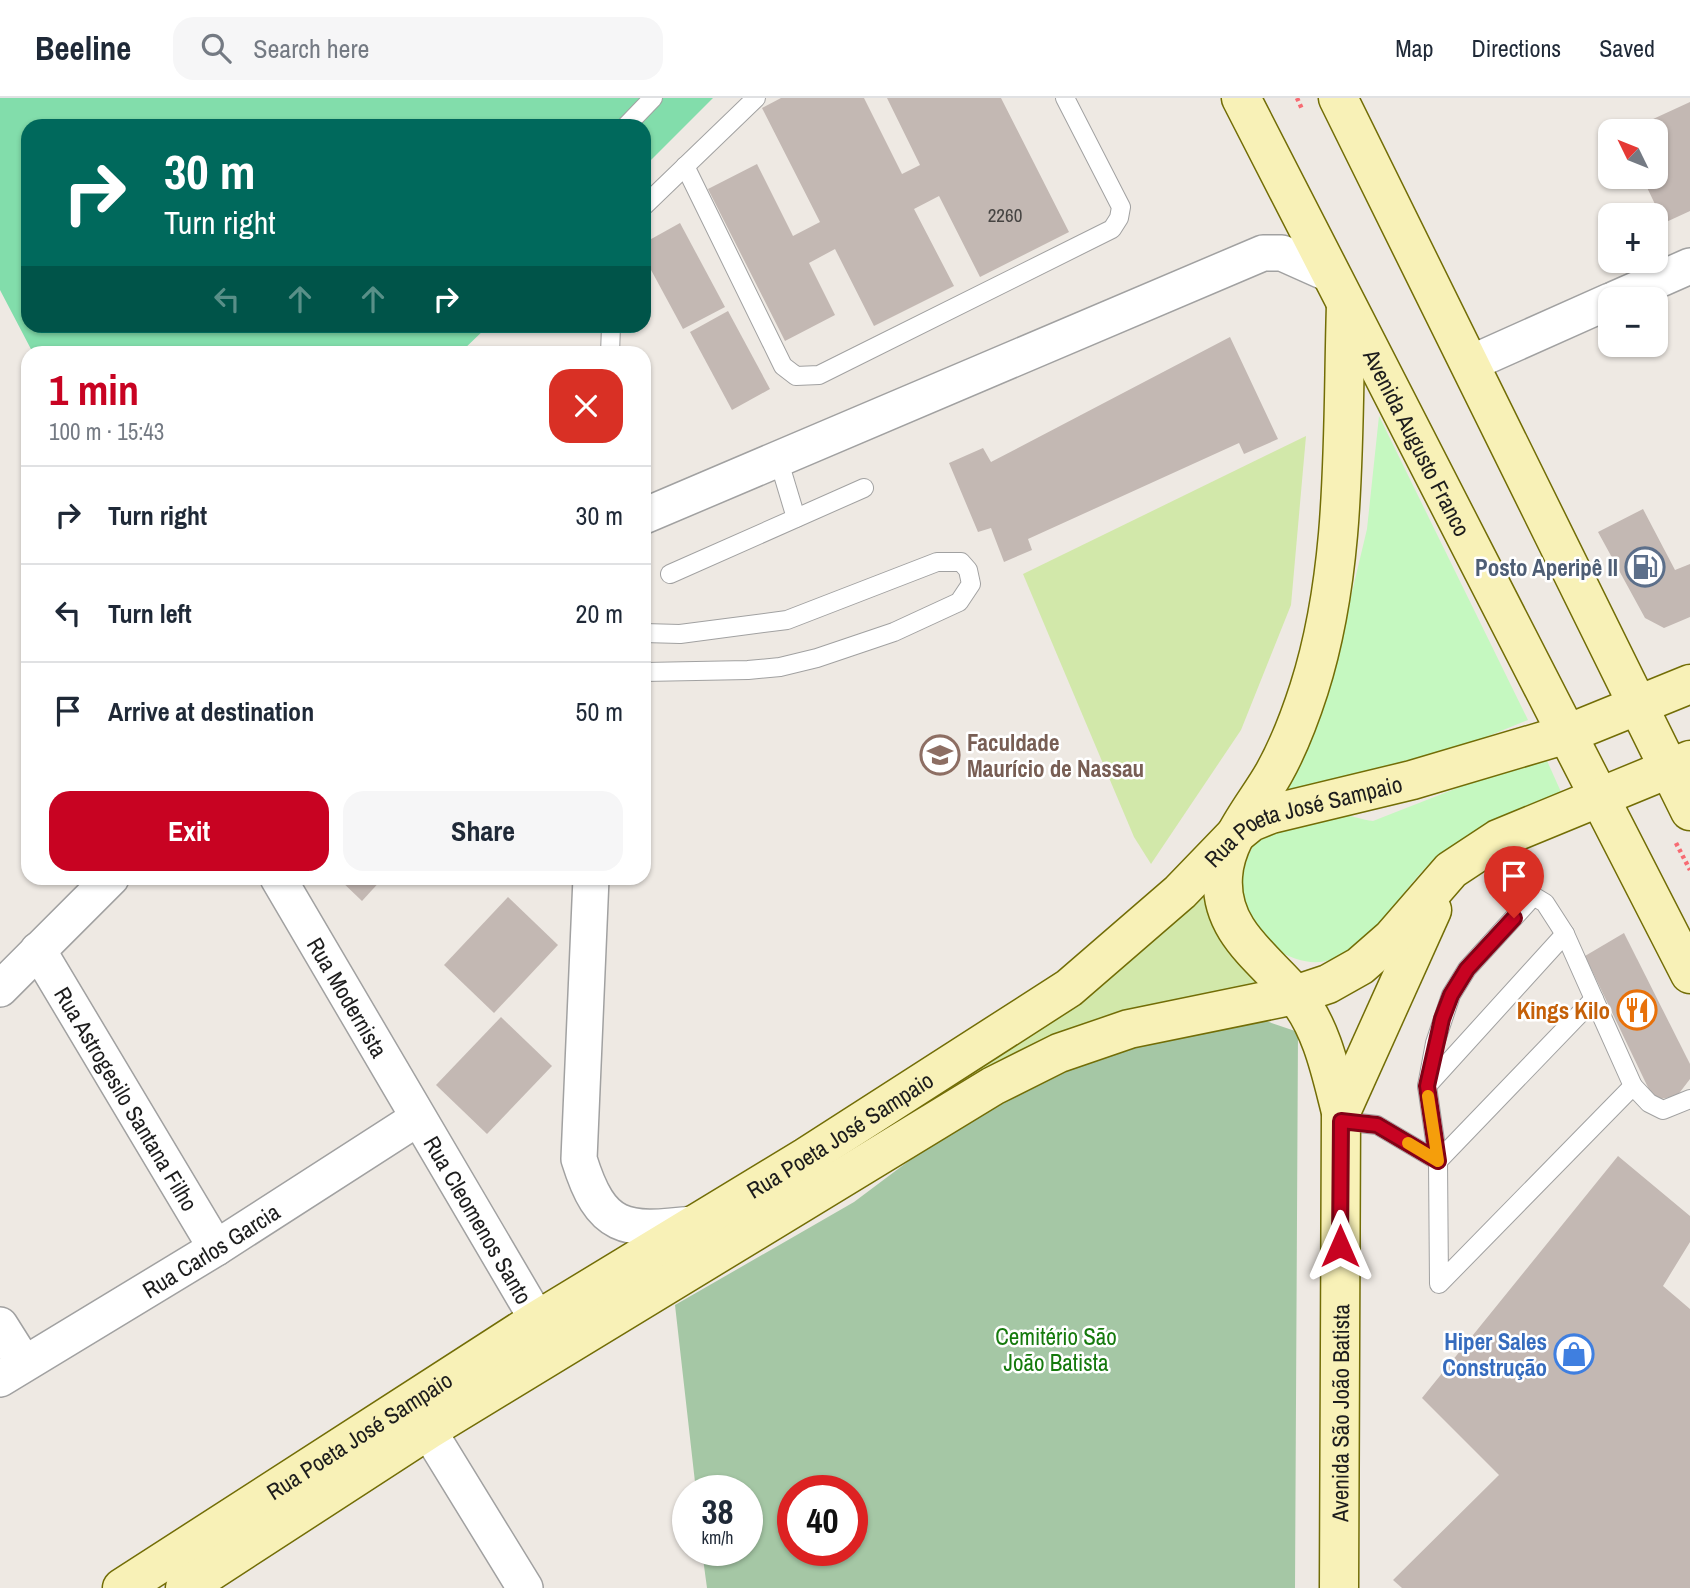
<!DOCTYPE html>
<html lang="en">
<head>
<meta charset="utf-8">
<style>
	:root { --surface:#fff; --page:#f6f6f7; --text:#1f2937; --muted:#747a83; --line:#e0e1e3; --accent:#c80322 }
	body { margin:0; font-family:"Archivo Narrow",sans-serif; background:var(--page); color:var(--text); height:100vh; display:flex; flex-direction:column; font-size:26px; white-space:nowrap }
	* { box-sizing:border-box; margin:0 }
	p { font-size:23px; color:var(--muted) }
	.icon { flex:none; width:38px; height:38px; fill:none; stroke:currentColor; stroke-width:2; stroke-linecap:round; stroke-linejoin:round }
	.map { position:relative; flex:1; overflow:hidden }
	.sheet { position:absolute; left:21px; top:248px; width:630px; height:539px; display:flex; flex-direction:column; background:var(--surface); border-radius:21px; box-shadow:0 2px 5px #0004 }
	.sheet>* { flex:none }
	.guide { position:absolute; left:21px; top:21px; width:630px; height:214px; border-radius:21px; box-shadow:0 2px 5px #0004; background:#00695c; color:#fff; overflow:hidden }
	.needle { width:46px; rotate:313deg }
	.controls { position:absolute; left:1598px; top:21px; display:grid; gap:14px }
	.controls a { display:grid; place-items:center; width:70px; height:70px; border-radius:14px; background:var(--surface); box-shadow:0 2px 5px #0004; font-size:35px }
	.speed { position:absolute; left:672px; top:1377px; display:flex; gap:14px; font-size:35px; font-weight:700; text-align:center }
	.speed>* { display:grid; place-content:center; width:91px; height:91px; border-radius:50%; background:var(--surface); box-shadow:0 2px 5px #0004; line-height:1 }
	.speed small { font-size:18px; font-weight:400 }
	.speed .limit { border:10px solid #d22; background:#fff; color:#111 }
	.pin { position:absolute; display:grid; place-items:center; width:60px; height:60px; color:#fff; margin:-72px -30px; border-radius:50% 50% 50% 0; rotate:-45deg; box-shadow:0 0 7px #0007 }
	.pin .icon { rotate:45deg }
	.me { position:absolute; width:77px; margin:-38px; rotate:0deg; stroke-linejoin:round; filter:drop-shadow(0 0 5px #0008) }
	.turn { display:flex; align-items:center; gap:24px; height:147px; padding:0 28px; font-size:32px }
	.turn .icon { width:91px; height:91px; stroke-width:2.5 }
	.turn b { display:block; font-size:49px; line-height:60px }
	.lanes { display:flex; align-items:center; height:66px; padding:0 28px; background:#0003; justify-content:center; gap:35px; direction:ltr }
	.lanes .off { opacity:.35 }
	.round { display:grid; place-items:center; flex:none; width:74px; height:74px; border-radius:21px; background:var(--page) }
	.summary { display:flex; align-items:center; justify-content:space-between; height:119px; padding:0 28px }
	h1 { font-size:42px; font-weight:700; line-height:52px; color:var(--accent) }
	.action { display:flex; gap:14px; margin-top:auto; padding:14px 28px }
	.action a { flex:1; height:80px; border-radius:21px; background:var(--accent); color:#fff; font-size:28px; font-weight:700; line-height:80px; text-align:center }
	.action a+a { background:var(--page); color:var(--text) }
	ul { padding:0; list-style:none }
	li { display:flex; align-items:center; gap:21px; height:98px; padding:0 28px; border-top:2px solid var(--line) }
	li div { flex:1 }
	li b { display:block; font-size:26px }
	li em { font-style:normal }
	header { display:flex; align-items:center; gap:42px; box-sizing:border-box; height:98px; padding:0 35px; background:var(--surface); border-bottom:2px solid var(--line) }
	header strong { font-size:33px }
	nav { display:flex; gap:38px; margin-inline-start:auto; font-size:24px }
	.search { width:490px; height:63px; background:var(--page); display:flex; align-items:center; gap:18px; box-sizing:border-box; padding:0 24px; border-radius:21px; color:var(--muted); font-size:26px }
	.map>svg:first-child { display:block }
	.grass { fill:#d2e8aa }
	.cemetery { fill:#a5c7a5; fill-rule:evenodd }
	.park { fill:#c5f8c0 }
	.pitch { fill:#82ddab }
	.building { fill:#c3b8b3 }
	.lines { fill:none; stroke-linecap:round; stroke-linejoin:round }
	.lane-casing { stroke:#a1a1a1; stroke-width:20 }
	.street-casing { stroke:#a1a1a1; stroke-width:38 }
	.secondary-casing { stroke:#726d06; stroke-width:41 }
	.path { stroke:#f76b73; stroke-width:4.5; stroke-dasharray:3.5 3.5; stroke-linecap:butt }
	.lane { stroke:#fff; stroke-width:18 }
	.street { stroke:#fff; stroke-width:35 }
	.secondary { stroke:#f8f1b7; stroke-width:38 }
	.route-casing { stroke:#820216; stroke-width:18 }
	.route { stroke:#c80322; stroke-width:12 }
	.slow { stroke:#f59e0b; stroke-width:12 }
	.labels { text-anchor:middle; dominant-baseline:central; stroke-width:5; stroke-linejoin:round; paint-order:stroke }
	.number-label { font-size:19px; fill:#464442 }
	.street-label { font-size:23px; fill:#1d1d1d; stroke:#fff }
	.service-label { font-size:23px; font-weight:bold; fill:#4e5e75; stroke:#fff; text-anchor:end }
	.education-label { font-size:23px; font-weight:bold; fill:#785e54; stroke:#fff; text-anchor:start }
	.food-label { font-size:23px; font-weight:bold; fill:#c56008; stroke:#fff; text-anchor:end }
	.park-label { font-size:23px; fill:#157a0d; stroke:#fff }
	.shop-label { font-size:23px; font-weight:bold; fill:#366cbe; stroke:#fff; text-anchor:end }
</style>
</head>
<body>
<header>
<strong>Beeline</strong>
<div class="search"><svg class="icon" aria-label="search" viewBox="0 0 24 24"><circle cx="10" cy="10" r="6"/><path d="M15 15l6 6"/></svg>Search here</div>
<nav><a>Map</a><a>Directions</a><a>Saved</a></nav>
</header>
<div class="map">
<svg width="1690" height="1490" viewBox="0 0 1690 1490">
	<rect width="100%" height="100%" fill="#eee9e3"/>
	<g class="grass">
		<polygon points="1306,338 1291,507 1241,632 1151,766 1134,739 1023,476"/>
		<polygon points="1205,797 1268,886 1048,939 607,1196 1065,916"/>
	</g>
	<path class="cemetery" d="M1266,923L1298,934L1295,1490H707L702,1453L747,1452V1393H696L675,1207L854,1104L954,1029L1059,974L1150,944L1231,927ZM793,1393H852V1452H793Z"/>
	<g class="park">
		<polygon points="1379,318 1528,622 1412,669 1278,697 1332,578 1367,431"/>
		<path d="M1544,656L1561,694C1523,712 1482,727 1447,751C1391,789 1357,904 1274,850C1255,838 1241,815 1242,792C1243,771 1248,748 1265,735C1277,725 1325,718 1342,717C1351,717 1363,722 1373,723Z"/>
	</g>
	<polygon class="pitch" points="0,0 713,0 644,69 644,28 28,28 28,228 488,228 460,255 33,255 0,192"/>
	<g class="building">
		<polygon points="781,0 864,0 902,76 920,67 887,0 1001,0 1069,134 980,179 939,98 914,111 954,188 874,228 835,151 809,165 835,217 785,243 708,91 757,66 793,138 820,124 762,10"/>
		<polygon points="1690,4 1690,113 1664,125 1642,79 1656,79 1656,33 1627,33"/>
		<polygon points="680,125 725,209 683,231 644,159 644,145"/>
		<polygon points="728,213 770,291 732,312 690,234"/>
		<polygon points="1230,239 1278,341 1244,356 1239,345 1028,441 1032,452 1004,464 991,430 978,434 949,365 983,350 991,364"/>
		<polygon points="1643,411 1675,472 1690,466 1690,519 1664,530 1645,520 1598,434"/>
		<polygon points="338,780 383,780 362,803"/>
		<polygon points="508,799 558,847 494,915 444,867"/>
		<polygon points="1624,835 1690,966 1690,981 1677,998 1654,1002 1585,858"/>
		<polygon points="501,919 552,968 487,1036 436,987"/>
		<polygon points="1618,1058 1690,1118 1690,1144 1663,1188 1690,1211 1690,1490 1402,1490 1393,1482 1499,1377 1422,1300"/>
	</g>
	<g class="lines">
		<g class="lane-casing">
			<g id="lane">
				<polyline points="626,28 653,0"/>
				<polyline points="685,68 783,268 796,278 819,277 1112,131 1119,120 1121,109 1065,0"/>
				<polyline points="644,108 756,0"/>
				<polyline points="610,256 611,228"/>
				<polyline points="778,360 796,420"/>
				<polyline points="670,476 864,390"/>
				<polyline points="644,535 680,536 787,522 937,464 961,464 968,472 971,486 959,504 894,534 817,560 780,569 748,572 644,574"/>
				<polyline points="1565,836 1545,805 1535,799 1530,802 1467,871 1451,897 1435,945 1427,988 1438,1063 1439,1186 1633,988 1649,1005 1663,1012 1690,1001"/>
				<polyline points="1427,988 1565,836 1594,901"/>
				<polyline points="1341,1023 1377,1027 1438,1063"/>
				<polyline points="1438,1063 1594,901 1633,988"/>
			</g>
		</g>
		<g class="street-casing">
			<g id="street">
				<polyline points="1615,201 1690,168"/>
				<polyline points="1469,266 1610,203"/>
				<polyline points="644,418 1263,155 1282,155 1329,176"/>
				<path id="s1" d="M278,780L551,1245"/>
				<path d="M591,780L579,1061C601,1132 624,1134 693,1126"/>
				<path id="s2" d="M38,852L216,1150"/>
				<polyline points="0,891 111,780"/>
				<polyline points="0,1227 24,1265"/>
				<path id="s3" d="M0,1281L216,1150L418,1020"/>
				<polyline points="428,1332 525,1490"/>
			</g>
		</g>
		<g class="secondary-casing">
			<g id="secondary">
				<path id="s4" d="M1241,0L1690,876"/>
				<polyline points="1338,0 1690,713"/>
				<polyline points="1341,1014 1432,812"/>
				<path id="s5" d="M122,1490L536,1223L806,1059L1069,890L1180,794L1235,737L1251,724L1271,716L1412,682L1567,636L1690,586"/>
				<polyline points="185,1490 428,1332 993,988 1059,955 1129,931 1295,897 1328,886 1360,868 1392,840 1451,772 1498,741 1690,662"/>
				<path id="s6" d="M1339,1490L1341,1014C1331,975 1322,929 1295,897C1264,860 1219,833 1223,778C1225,740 1256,707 1274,675C1288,650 1300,619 1309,591C1348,469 1342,334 1346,207"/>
			</g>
		</g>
		<g class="path">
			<polyline points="1297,0 1302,11"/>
			<polyline points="1676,745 1690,772"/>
		</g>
		<use href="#lane" class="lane"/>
		<use href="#street" class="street"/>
		<use href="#secondary" class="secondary"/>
	</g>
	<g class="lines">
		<g class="route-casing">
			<polyline id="route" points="1340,1148 1341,1023 1377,1027 1438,1063 1427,988 1442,921 1451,897 1467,871 1514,820"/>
		</g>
		<use href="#route" class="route"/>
		<polyline class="slow" points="1408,1045 1438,1063 1428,998"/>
	</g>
	<defs>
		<g id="fuel-ring" transform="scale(2.0125)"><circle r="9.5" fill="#fff" stroke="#5c6f8a" stroke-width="1.5"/><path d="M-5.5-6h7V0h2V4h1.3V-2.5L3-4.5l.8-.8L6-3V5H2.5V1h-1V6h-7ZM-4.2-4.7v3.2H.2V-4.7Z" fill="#5c6f8a"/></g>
		<g id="university-ring" transform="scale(2.0125)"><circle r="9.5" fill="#fff" stroke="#8d6e63" stroke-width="1.5"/><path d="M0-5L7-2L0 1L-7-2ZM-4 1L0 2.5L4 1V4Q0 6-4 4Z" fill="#8d6e63"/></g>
		<g id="restaurant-ring" transform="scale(2.0125)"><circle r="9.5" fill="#fff" stroke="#e8710a" stroke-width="1.5"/><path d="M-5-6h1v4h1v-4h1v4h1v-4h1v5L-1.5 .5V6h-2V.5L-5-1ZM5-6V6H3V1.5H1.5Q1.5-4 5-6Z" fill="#e8710a"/></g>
		<g id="shop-ring" transform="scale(2.0125)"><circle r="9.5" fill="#fff" stroke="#3f7fe0" stroke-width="1.5"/><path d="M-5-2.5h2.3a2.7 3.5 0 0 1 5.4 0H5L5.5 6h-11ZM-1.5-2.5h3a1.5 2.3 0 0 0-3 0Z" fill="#3f7fe0"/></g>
	</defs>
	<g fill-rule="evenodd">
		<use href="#fuel-ring" x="1645" y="469"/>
		<use href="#university-ring" x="940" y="657"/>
		<use href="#restaurant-ring" x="1637" y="912"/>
		<use href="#shop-ring" x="1574" y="1256"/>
	</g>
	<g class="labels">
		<g class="number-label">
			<text x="1005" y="117">2260</text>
		</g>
		<g class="street-label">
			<text stroke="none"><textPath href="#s4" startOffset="387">Avenida Augusto Franco</textPath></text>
			<text stroke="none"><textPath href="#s5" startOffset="1416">Rua Poeta José Sampaio</textPath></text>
			<text stroke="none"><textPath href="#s1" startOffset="138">Rua Modernista</textPath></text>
			<text stroke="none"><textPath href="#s2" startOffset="173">Rua Astrogesilo Santana Filho</textPath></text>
			<text stroke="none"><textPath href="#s5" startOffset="849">Rua Poeta José Sampaio</textPath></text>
			<text stroke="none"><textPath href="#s1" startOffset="396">Rua Cleomenos Santo</textPath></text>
			<text stroke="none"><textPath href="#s3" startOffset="247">Rua Carlos Garcia</textPath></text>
			<text stroke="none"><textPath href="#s6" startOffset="175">Avenida São João Batista</textPath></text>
			<text stroke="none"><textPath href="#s5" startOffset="282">Rua Poeta José Sampaio</textPath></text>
		</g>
		<g class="service-label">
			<text x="1618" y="469">Posto Aperipê II</text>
		</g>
		<g class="education-label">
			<text x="967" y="644">Faculdade<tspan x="967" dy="26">Maurício de Nassau</tspan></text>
		</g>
		<g class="food-label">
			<text x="1610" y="912">Kings Kilo</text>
		</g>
		<g class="park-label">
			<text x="1056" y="1238">Cemitério São<tspan x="1056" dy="26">João Batista</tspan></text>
		</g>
		<g class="shop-label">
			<text x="1547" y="1243">Hiper Sales<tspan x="1547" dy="26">Construção</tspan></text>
		</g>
	</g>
</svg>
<div class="controls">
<a><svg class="needle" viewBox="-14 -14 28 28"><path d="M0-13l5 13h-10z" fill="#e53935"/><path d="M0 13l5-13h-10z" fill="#747a83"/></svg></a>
<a>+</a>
<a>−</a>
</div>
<div class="speed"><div>38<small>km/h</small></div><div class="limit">40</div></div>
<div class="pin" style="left:1514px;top:820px;background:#d93025"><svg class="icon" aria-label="arrive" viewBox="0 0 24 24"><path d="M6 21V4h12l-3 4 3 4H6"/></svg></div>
<svg class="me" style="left:1340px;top:1148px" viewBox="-20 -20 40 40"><path d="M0-17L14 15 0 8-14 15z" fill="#c80322" stroke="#fff" stroke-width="4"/></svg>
<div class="guide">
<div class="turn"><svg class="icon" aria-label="right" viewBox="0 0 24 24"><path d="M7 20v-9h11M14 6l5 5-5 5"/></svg><div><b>30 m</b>Turn right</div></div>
<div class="lanes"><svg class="icon off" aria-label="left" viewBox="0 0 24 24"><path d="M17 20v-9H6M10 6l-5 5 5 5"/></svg><svg class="icon off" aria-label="ahead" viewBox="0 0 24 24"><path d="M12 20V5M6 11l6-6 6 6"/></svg><svg class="icon off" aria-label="ahead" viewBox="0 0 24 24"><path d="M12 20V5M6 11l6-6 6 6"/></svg><svg class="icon" aria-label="right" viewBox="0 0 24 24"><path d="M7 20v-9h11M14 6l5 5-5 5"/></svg></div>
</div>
<section class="sheet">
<div class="summary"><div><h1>1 min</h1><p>100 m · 15:43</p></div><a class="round" style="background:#d93025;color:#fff"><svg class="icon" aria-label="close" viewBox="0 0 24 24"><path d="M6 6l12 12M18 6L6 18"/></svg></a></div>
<ul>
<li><svg class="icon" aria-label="right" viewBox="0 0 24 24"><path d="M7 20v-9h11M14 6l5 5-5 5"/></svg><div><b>Turn right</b></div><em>30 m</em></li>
<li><svg class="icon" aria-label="left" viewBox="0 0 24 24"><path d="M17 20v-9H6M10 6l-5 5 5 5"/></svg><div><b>Turn left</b></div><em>20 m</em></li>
<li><svg class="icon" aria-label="arrive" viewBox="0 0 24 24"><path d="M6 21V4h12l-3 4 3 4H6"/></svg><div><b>Arrive at destination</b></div><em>50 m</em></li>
</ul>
<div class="action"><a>Exit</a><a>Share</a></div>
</section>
</div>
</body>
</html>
